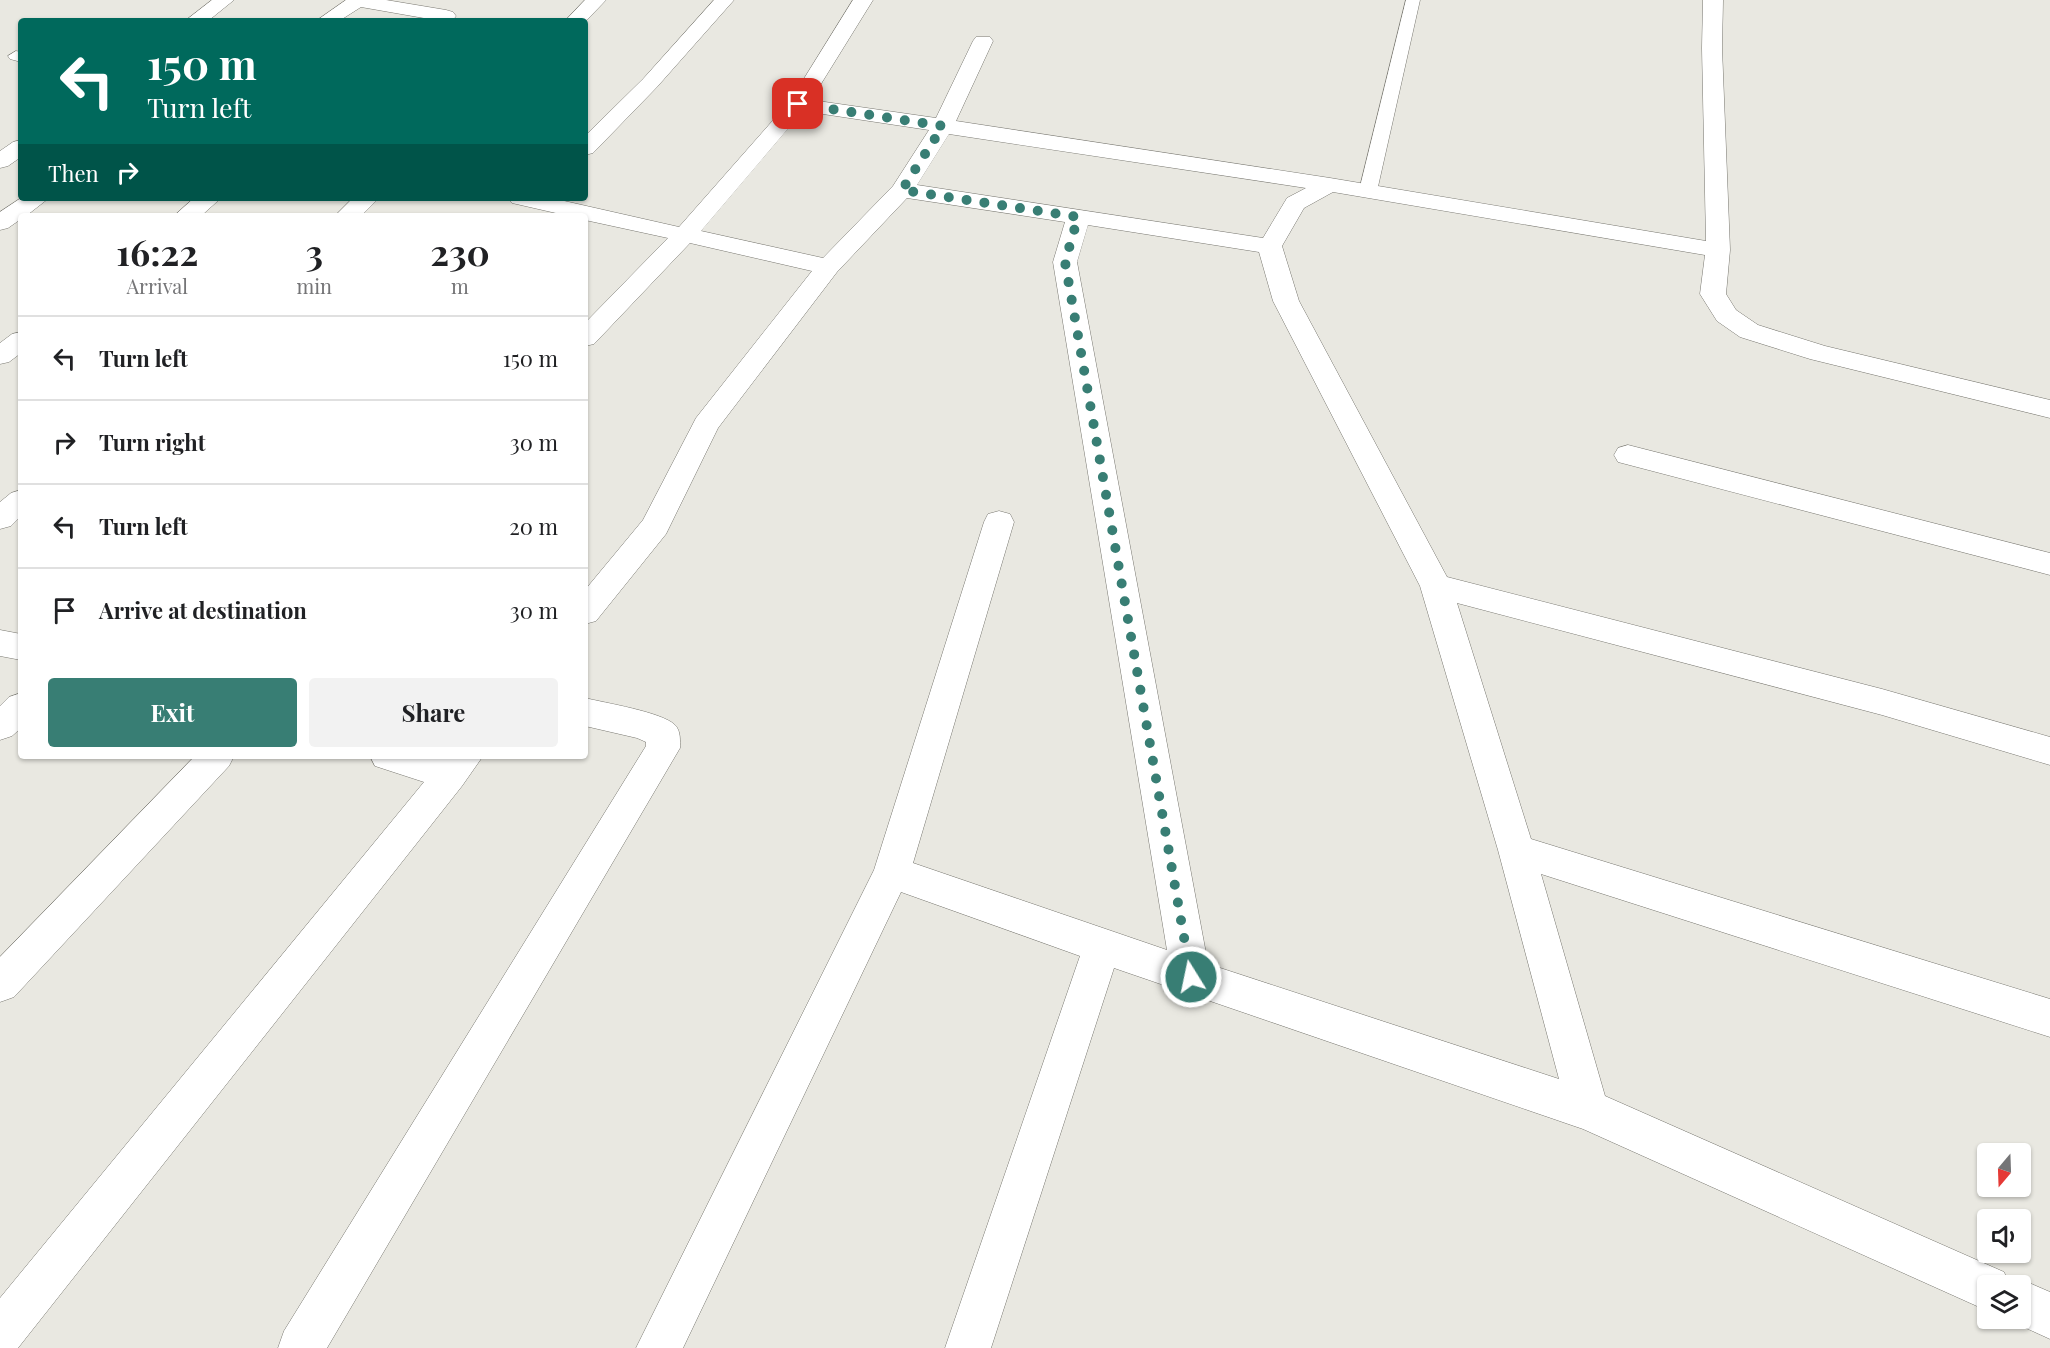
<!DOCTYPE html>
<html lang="en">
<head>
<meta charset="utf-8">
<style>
	:root { --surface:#fff; --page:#f2f2f2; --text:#202124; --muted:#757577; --line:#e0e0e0; --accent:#387e74 }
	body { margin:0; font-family:"Playfair Display",serif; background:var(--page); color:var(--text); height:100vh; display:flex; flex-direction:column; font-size:22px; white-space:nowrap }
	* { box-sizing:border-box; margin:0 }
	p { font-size:20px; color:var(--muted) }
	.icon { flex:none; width:33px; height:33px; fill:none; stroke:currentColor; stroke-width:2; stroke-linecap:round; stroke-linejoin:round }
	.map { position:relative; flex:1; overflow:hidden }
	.side { position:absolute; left:18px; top:213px; width:570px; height:546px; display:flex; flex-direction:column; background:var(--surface); border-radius:6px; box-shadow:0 2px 4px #0004 }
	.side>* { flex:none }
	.guide { position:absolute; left:18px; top:18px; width:570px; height:183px; border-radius:6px; box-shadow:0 2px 4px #0004; background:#00695c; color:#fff; overflow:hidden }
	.needle { width:39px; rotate:199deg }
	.tools { position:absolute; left:1977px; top:1143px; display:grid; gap:12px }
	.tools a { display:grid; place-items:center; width:54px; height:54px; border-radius:6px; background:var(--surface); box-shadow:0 2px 4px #0004; font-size:30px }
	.pin { position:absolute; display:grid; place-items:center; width:51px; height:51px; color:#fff; margin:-26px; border-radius:12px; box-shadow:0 3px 9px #0006 }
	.me { position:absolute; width:66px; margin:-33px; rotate:350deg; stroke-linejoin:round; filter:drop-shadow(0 0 4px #0008) }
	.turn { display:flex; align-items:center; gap:21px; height:126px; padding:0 30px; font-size:27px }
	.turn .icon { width:78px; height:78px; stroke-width:2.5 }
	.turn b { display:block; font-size:42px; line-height:51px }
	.then { display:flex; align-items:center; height:57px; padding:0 30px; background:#0003; gap:12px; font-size:22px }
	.eta { display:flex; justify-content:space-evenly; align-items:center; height:102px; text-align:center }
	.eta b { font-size:36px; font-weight:700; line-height:42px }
	.action { display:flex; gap:12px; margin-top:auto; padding:12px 30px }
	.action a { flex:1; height:69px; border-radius:6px; background:var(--accent); color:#fff; font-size:24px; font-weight:700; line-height:69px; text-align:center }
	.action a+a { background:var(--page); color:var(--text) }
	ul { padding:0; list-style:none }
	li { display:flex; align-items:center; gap:18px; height:84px; padding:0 30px; border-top:2px solid var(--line) }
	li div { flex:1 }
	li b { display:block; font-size:22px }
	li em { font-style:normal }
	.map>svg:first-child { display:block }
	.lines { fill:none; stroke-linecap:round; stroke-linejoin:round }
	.service-casing { stroke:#787770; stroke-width:1 }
	.minor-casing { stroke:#787770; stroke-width:1 }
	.service { fill:#fff; fill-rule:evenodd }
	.minor { fill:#fff; fill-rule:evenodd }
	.route { stroke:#387e74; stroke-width:10; stroke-dasharray:0 18 }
</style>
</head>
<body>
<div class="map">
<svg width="2050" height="1348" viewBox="0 0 2050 1348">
	<rect width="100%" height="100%" fill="#e9e8e1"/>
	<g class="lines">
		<g class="service-casing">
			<g id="service">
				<polygon points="1406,0 1420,0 1377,191 1374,195 1362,195 1359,191"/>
				<polygon points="16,51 21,52 21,62 10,59 8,56"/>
			</g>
		</g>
		<g class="minor-casing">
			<g id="minor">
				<polygon points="212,0 234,0 208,21 185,21"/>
				<polygon points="346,0 386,0 446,10 453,12 456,16 453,20 441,21 361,7 339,21 316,21"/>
				<polygon points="585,0 606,0 585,22 565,21"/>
				<polygon points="714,0 734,0 657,87 593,153 585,155 585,136 643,79"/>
				<path d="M853,0H873L811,100L936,118L973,41L976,37H990L993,41L956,121L1330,178L1706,241L1702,48L1703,0H1723L1722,48L1730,250L1726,294L1736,310L1758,325L1825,346L2050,400V418L1810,359L1740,337L1717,321L1700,294L1705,255L1333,192L1304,208L1282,246L1299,301L1447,577L1882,689L2050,737V765L1882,715L1457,603L1531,839L2050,999V1037L1541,874L1605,1096L2004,1272L2009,1284L2020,1279L2050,1292V1339L2004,1318H2020V1286H1988V1311L1583,1129L1114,968L991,1348H945L1080,956L901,892L683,1348H636L874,870L984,522L988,514L999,511L1010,514L1014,522L913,863L1167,950L1053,262L1065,222L907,198L837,272L718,428L666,534L596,621L585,624V590L643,520L696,418L812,271L690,243L594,344L585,346V323L668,238L585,220V216H569L512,203L508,198H551L679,227L790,101ZM803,111L929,130L893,186L823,258L701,231ZM949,134L1306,188L1287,198L1263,238L917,185ZM1088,225L1259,252L1273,301L1420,586L1498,850L1559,1079L1208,964L1077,262Z"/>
				<polygon points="21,140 21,157 8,166 0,168 0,151 13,142"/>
				<polygon points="21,198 49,198 26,216 21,216 21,219 8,228 0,230 0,212"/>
				<polygon points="194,198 221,198 201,216 174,216"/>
				<polygon points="353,198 379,198 361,216 335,216"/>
				<polygon points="21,332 21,353 9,362 0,364 0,343 12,334"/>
				<polygon points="1628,445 2050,553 2050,575 1618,462 1614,455 1618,448"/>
				<polygon points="21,490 21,516 11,526 0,529 0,502 11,493"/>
				<polygon points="0,630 21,634 21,660 0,656"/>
				<polygon points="21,693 21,728 12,736 0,740 0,706 9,697"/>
				<path d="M585,698C605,703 662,712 675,725C681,731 680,741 680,748L327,1348H278L284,1331L646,746V742L637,738L585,726Z"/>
				<polygon points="195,756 234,756 229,766 14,997 0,1002 0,957"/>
				<polygon points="370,756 433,756 443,759 445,756 483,756 462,786 18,1348 0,1348 0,1298 424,782 375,766"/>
			</g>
		</g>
		<use href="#service" class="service"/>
		<use href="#minor" class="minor"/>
	</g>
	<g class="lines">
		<polyline class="route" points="798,104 943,126 902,190 1078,217 1065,262 1191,977"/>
	</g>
</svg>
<div class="tools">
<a><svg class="needle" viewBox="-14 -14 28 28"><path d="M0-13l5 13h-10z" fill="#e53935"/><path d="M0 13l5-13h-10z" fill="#757577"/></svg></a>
<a><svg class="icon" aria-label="sound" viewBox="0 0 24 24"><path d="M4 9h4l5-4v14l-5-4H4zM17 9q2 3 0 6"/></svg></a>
<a><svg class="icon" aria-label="layers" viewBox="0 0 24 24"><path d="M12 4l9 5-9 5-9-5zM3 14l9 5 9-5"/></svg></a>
</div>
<div class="pin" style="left:798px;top:104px;background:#d93025"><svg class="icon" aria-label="arrive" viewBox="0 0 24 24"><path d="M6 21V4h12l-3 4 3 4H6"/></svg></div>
<svg class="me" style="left:1191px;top:977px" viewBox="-20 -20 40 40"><circle r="17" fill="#387e74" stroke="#fff" stroke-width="3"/><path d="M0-11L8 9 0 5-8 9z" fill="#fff"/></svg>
<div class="guide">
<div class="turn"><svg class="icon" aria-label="left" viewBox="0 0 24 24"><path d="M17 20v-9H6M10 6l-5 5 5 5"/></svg><div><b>150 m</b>Turn left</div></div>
<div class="then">Then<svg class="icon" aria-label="right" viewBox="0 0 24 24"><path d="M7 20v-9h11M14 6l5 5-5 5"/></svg></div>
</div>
<section class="side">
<div class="eta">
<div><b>16:22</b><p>Arrival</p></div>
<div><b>3</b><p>min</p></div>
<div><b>230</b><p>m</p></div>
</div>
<ul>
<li><svg class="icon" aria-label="left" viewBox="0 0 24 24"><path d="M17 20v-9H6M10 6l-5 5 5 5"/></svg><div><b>Turn left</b></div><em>150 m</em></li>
<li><svg class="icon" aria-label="right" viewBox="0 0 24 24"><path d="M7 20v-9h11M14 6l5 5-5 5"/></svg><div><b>Turn right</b></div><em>30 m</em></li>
<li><svg class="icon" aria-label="left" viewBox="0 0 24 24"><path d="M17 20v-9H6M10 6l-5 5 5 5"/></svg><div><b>Turn left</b></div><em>20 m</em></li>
<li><svg class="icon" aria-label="arrive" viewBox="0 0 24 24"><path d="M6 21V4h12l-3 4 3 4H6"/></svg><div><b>Arrive at destination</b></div><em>30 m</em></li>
</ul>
<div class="action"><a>Exit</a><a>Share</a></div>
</section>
</div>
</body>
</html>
